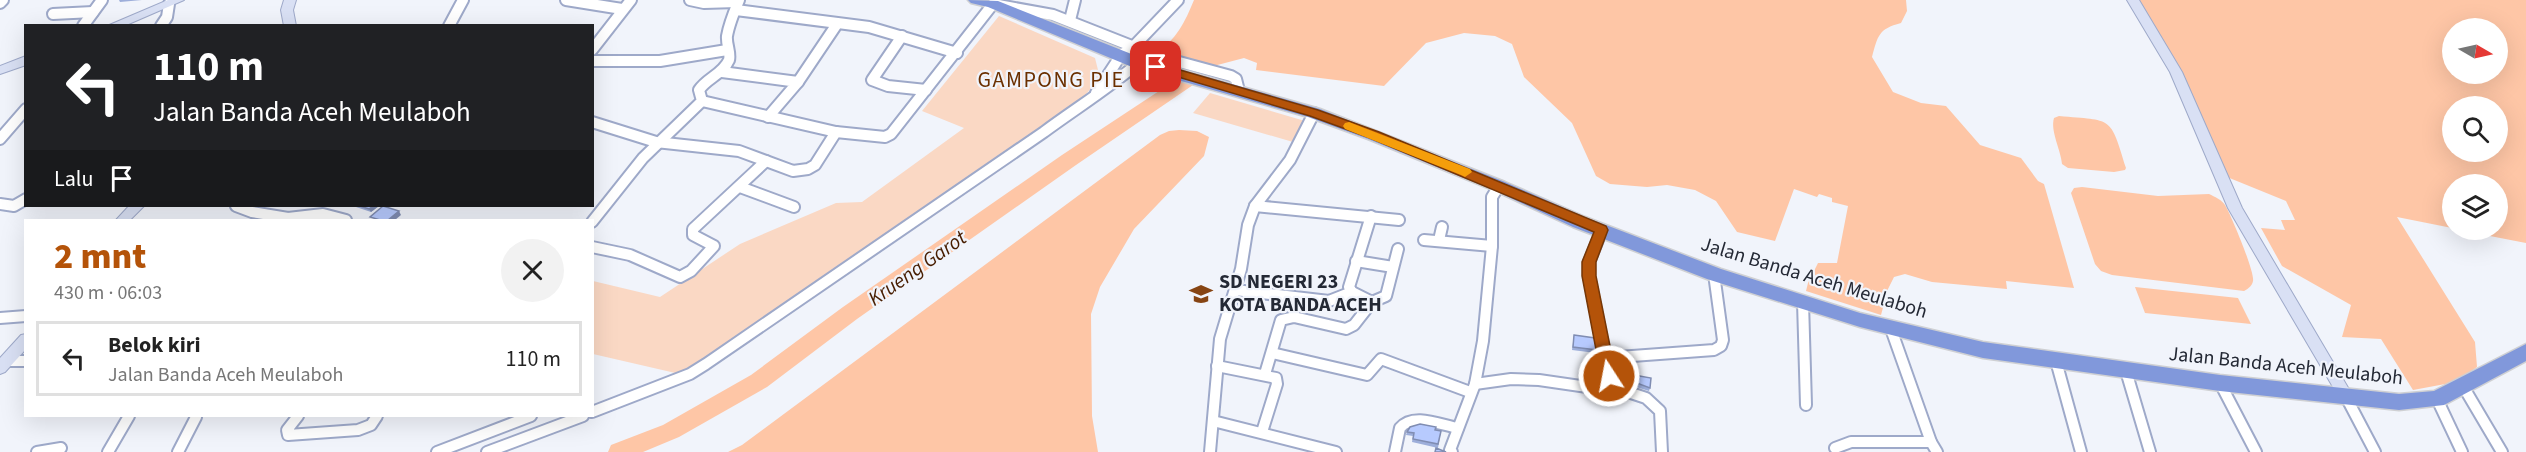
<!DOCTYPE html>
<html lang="id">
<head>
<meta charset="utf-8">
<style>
	:root { --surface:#fff; --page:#f2f2f2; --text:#222; --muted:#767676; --line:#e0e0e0; --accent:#b45309 }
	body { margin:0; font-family:"Source Sans 3",sans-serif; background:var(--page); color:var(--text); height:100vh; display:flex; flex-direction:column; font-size:22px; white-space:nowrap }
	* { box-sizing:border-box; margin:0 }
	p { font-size:20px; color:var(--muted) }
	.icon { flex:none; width:33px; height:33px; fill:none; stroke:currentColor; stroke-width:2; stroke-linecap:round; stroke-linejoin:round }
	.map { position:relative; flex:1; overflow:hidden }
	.drawer { position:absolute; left:24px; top:219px; width:570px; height:198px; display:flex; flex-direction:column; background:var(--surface); border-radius:0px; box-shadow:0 6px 24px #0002 }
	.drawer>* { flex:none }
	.hud { position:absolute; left:24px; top:24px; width:570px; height:183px; border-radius:0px; box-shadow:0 6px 24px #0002; background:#202124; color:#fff; overflow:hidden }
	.needle { width:39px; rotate:99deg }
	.controls { position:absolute; left:2442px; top:18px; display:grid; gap:12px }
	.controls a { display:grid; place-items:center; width:66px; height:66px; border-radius:50%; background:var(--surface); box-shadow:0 6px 24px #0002; font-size:30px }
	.pin { position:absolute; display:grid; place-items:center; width:51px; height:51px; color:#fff; margin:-26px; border-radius:12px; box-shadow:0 3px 9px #0006 }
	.me { position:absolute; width:66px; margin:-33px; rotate:349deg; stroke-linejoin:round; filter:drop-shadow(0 0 4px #0008) }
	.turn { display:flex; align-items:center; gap:21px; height:126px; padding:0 30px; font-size:27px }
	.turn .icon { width:78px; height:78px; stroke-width:2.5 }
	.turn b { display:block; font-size:42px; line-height:51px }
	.then { display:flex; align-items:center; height:57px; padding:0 30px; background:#0003; gap:12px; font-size:22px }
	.round { display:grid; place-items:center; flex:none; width:63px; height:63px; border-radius:32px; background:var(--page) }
	.overview { display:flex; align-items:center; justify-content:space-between; height:102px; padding:0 30px }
	h1 { font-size:36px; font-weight:800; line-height:45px; color:var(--accent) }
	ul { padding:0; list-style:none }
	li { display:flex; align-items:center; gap:18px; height:75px; margin:0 12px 9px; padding:0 18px; border:3px solid var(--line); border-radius:0px }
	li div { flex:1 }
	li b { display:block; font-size:22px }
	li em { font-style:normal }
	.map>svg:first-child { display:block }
	.green { fill:#fad8c4 }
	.water { fill:#fec6a6; fill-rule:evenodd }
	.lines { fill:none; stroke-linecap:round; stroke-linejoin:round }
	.river { fill:#fec6a6; fill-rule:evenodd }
	.street-casing { stroke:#9ea9c9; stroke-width:14 }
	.secondary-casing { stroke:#9ea9c9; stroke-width:2 }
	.highway-casing { stroke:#cfd0d3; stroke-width:3 }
	.street { stroke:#fff; stroke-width:10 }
	.secondary { fill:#d9e0f4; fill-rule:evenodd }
	.highway { fill:#8198db; fill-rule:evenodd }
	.wall { fill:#9daeda }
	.shaded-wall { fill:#808db2 }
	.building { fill:#b7cafe; stroke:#808db2; stroke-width:1.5 }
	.route { fill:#b45309; stroke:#753606; stroke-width:1.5 }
	.slow { fill:#f59e0b }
	.labels { text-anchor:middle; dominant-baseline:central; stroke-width:4.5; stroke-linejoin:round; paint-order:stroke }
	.street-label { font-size:20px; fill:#242935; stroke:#f1f4fb }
	.poi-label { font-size:20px; font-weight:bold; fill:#242935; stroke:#f1f4fb; text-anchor:start }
	.water-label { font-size:21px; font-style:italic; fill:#471d00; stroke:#f1f4fb }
	.quarter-label { font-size:22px; letter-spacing:1.5px; fill:#6b3000; stroke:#f1f4fb }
</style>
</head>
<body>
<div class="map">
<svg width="2526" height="452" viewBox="0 0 2526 452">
	<rect width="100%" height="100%" fill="#f1f4fb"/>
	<g class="green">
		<polygon points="999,16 1095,58 1100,78 1080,101 684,375 593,354 593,281 660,297 740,244 836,203 862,202 964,128 922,111"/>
		<polygon points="1210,93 1305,121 1293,142 1193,113"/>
	</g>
	<g class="water">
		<path d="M1194,0H1906L1907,11L1901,23C1878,29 1878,36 1872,57L1893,92L1921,103L1946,106L1980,145L2021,158L2038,181L2044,184L2074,288L2006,281L2007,289L1932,282L1905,274L1894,277L1888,289L1881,315L1806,291L1808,283L1818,263H1837L1848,206L1832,202V198L1819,194L1817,197L1794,189L1775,241L1737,232L1716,201L1695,190L1667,185L1647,187L1610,184L1596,176L1572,123L1524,77L1512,44L1495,36L1464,33L1426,43L1384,86L1256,70L1257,63L1244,58L1206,68L1155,53C1176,41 1185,22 1194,0Z"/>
		<path d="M2138,0H2526V243L2459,230H2498V184H2452V228L2397,217L2475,342L2477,367L2456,382L2413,390L2381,339L2342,337L2351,305L2282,266L2261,228L2285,230L2281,220H2295L2286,201L2227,177L2187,83ZM2452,28H2498V74H2452ZM2452,106H2498V152H2452Z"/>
		<path d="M2059,116C2113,121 2110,115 2126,168L2125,170L2114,172L2068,168L2062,164C2061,150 2050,131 2054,118Z"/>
		<polygon points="1179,130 1197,131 1209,137 1204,156 1134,229 1100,287 1091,314 1092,416 1098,452 728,452 742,445 1160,135 1169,131"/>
		<path d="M2082,187L2158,196L2209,194C2215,197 2221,199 2225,205C2231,215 2255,272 2253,281C2252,286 2249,288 2244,291L2112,275L2101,271L2095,264L2071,193L2074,188Z"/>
		<polygon points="2135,287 2238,298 2251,324 2145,313"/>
	</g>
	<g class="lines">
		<polygon class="river" points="1206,62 1212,64 1215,68 1212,72 1076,165 857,319 767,387 679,437 643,452 608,452 611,445 663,425 751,375 843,307 1062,155 1200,64"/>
		<g class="street-casing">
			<g id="street">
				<polyline points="566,0 622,9"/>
				<polyline points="690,0 704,3 737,2"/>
				<polyline points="0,3 3,0"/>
				<polyline points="736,10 869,27 957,53"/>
				<polyline points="53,14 93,12"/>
				<polyline points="1070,20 1075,0"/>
				<polyline points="83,26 102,0"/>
				<polyline points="161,26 167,17 169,4"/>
				<polyline points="449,26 463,0"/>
				<polyline points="902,36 872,80 888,86 926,90"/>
				<polyline points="592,50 631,0"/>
				<polyline points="592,61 660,61 727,50"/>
				<polyline points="722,72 798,82 768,117"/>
				<polyline points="798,82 837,24"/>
				<polyline points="1096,93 1121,55 1134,46 1178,0"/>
				<polyline points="702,101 836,132 885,137 891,134 993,4 1053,15 1157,56 1231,76 1236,79 1239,91"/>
				<polyline points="592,122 656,142 739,151 793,171 808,169 815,165 836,132"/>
				<polyline points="0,139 26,109"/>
				<polyline points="740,187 794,207"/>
				<polyline points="0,204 14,206 26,199"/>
				<polyline points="236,206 252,212 288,218 323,214 346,220"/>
				<polyline points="1255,206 1399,220"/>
				<polyline points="1371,216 1349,287 1352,292 1372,302"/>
				<path d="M592,222L643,158L702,101L699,90C707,78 723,74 729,60C731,53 726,44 727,36C729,24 734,12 739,0"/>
				<polyline points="1424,240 1492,246"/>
				<polyline points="1439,240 1442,227"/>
				<polyline points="592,247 630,255 680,277 691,271 714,246 693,235 693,229 766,161"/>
				<polyline points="1356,261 1393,267"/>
				<polyline points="1235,290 1329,301 1352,292"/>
				<polyline points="1803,302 1806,405"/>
				<polyline points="0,318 26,316"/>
				<polyline points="1891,329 1931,442 1937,452"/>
				<polyline points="1272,353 1367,375 1381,359 1470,392"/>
				<polyline points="1605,358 1714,350 1721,346 1723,340 1714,274"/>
				<polyline points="6,361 26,361"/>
				<polyline points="2056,361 2081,452"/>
				<polyline points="1217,366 1276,378 1277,384 1262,432"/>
				<polyline points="2126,371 2150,452"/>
				<polyline points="1265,374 1281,320 1294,317 1346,329 1354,325 1372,302 1386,296 1398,249"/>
				<polyline points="2220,383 2256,452"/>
				<polyline points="1475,384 1511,379 1539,380 1601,389 1610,386 1589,276 1589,262 1602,230"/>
				<polyline points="1610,386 1646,398 1660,411 1662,452"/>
				<polyline points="2463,386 2502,452"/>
				<polyline points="2345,395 2375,452"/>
				<polyline points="2437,399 2462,452"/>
				<path d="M592,412L690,374L706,364L1044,132C1075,109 1109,88 1138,63"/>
				<polyline points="298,416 287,430 288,435 358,430 371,425 377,416"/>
				<polyline points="1213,421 1336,452"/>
				<polyline points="1835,448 1851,442 1931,442"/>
				<polyline points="37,452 61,448"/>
				<polyline points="108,452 129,416"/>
				<polyline points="178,452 196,417"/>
				<polyline points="437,452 531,416"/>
				<polyline points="487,452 583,416"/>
				<polyline points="1210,452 1220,339 1241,269 1248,225 1255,206 1290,160 1314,113"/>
				<path d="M1395,452L1400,428C1413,412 1441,425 1458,428"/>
				<polyline points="1452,452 1450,450 1475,384 1483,341 1492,246 1492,197 1499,186"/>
			</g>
		</g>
		<g class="secondary-casing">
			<g id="secondary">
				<polygon points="168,0 184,0 124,26 107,26"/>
				<polygon points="284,0 296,0 293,10 296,26 284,26 281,10"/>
				<polygon points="2127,0 2139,0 2182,72 2242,208 2350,391 2353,395 2350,399 2345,401 2340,399 2228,208 2170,72"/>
				<polygon points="26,56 26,65 0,74 0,66"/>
				<polygon points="129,206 144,206 130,220 116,220"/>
				<polygon points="26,334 26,349 5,372 0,374 0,358 21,335"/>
			</g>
		</g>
		<g class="highway-casing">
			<polygon id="highway" points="968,0 998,1 1144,59 1320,109 1505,182 1585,217 1721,269 1860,313 1983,342 2220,375 2399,394 2434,391 2526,344 2526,361 2444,405 2399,410 2220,391 1983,358 1860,327 1707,279 1573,227 1493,190 1368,139 1308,117 1132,67 988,7 971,3"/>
		</g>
		<use href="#street" class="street"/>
		<use href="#secondary" class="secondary"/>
		<use href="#highway" class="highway"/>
	</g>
	<g class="wall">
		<polygon points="119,0 142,0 120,2"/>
		<polygon points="353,206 379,206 371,212"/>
		<polygon points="1574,335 1597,350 1596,353 1572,350"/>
		<polygon points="1634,375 1650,388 1649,391 1633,386"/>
		<polygon points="1435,430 1441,431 1438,448 1412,442 1413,436 1406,435 1407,432"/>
	</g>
	<g class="shaded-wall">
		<polygon points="373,206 379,206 371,212 369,209"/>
		<polygon points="399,211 401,215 395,220 388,220"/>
	</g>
	<g class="building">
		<polygon points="360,206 373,206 369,209"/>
		<polygon points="383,206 399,211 388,220 380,220 370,217"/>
		<polygon points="1574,335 1595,338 1597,350 1573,347"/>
		<polygon points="1634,375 1651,378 1650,388 1634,382"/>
		<polygon points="1420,424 1436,427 1435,430 1441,431 1438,444 1413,439 1414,433 1407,432 1410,427"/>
		<polygon points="1436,448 1446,452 1435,452"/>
	</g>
	<polygon class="route" points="1156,63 1318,110 1379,132 1606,226 1608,230 1596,262 1596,276 1616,376 1614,380 1603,380 1601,376 1582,276 1582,262 1594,232 1370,138 1310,116 1151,69 1151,64"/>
	<polygon class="slow" points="1349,122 1470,169 1472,172 1465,177 1461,175 1345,129 1343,126 1345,123"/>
	<defs>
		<g id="school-bare" transform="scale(1.8)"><path d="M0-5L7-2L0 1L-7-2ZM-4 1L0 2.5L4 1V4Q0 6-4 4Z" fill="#864413" stroke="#f1f4fb" stroke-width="2.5" paint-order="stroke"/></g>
	</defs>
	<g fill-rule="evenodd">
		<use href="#school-bare" x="1201" y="294"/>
	</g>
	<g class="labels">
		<g class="street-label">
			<text transform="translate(1814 278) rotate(17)">Jalan Banda Aceh Meulaboh</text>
			<text transform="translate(2286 366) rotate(6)">Jalan Banda Aceh Meulaboh</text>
		</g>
		<g class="poi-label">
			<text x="1219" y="282">SD NEGERI 23<tspan x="1219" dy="23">KOTA BANDA ACEH</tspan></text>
		</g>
		<g class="water-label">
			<text transform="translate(917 268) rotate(-35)">Krueng Garot</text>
		</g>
		<g class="quarter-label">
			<text x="1051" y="80">GAMPONG PIE</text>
		</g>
	</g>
</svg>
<div class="controls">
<a><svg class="needle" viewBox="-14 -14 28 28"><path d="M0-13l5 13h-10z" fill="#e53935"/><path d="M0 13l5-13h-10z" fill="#767676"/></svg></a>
<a><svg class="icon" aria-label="search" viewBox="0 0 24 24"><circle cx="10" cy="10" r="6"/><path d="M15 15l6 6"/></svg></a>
<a><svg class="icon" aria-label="layers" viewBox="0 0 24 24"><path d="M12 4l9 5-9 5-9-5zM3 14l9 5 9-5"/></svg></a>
</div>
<div class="pin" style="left:1156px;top:67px;background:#d93025"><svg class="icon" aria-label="arrive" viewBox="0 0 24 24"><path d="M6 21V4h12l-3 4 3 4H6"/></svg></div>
<svg class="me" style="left:1609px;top:376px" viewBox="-20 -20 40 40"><circle r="17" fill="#b45309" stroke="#fff" stroke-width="3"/><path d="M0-11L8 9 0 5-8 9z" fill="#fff"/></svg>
<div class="hud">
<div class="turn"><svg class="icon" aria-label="left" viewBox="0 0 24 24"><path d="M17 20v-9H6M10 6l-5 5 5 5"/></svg><div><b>110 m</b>Jalan Banda Aceh Meulaboh</div></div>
<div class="then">Lalu<svg class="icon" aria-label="arrive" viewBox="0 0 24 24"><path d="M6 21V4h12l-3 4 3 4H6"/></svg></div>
</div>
<section class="drawer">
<div class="overview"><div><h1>2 mnt</h1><p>430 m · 06:03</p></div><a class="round"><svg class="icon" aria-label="close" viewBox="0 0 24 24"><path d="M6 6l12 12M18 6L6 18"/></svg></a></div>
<ul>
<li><svg class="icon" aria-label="left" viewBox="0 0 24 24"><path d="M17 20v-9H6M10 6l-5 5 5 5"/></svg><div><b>Belok kiri</b><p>Jalan Banda Aceh Meulaboh</p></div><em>110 m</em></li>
</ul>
</section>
</div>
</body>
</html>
